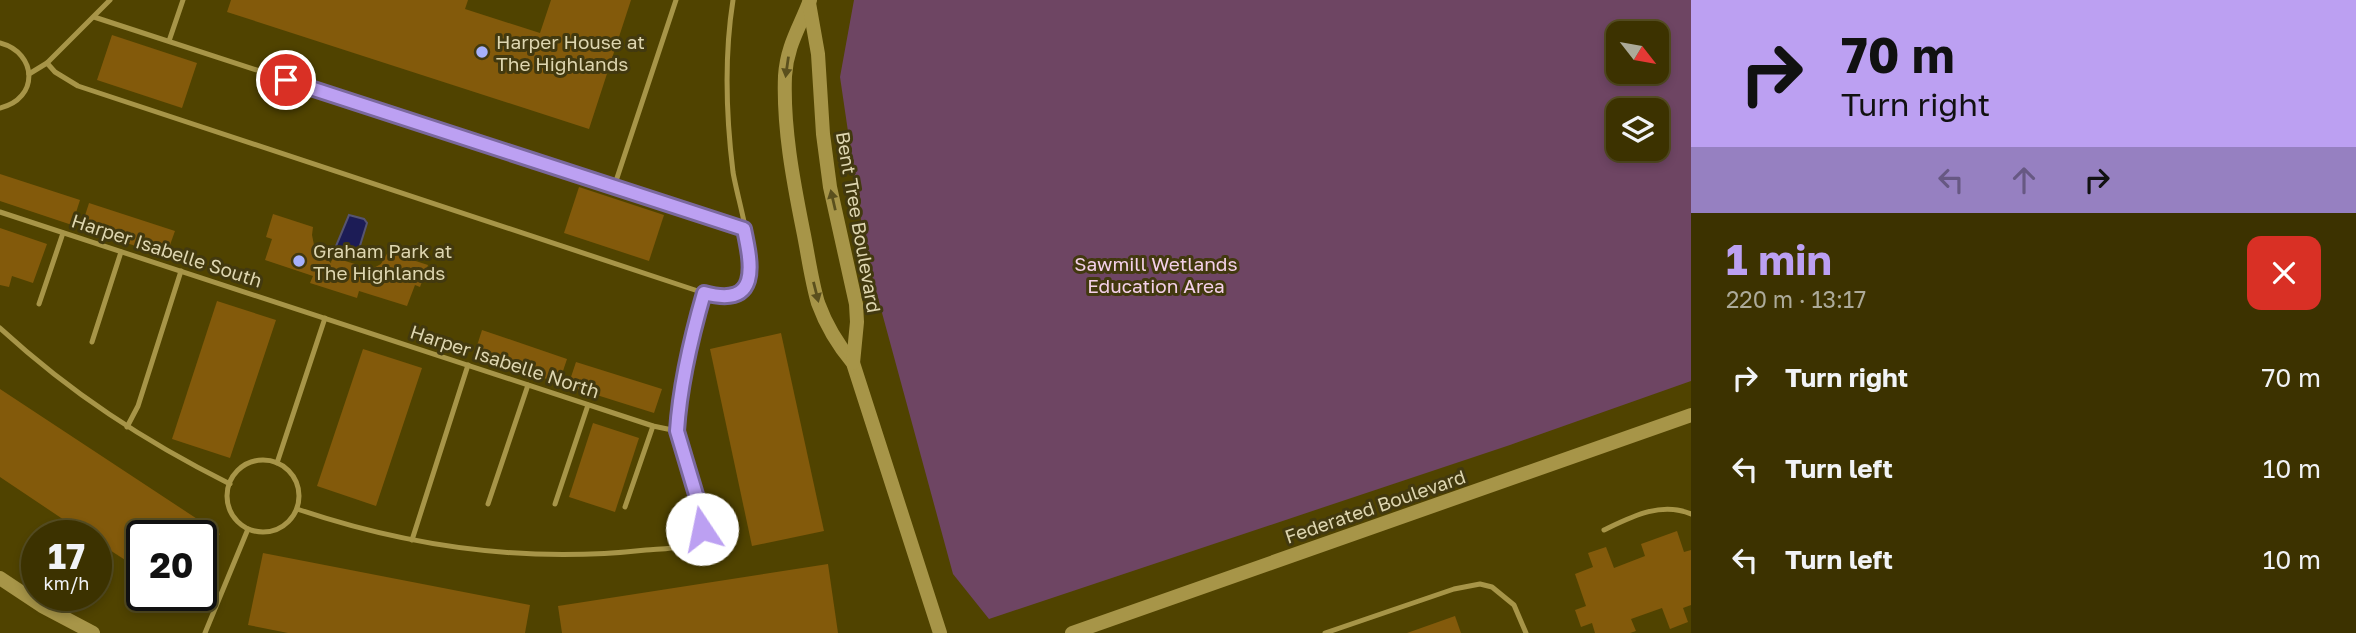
<!DOCTYPE html>
<html lang="en">
<head>
<meta charset="utf-8">
<style>
	:root { --surface:#3c3200; --page:#473e0f; --text:#f1f3f6; --muted:#acaa99; --line:#554d22; --accent:#bca0f2 }
	body { margin:0; font-family:"Golos Text",sans-serif; background:var(--page); color:var(--text); height:100vh; display:flex; flex-direction:column; font-size:26px; white-space:nowrap }
	* { box-sizing:border-box; margin:0 }
	p { font-size:23px; color:var(--muted) }
	.icon { flex:none; width:38px; height:38px; fill:none; stroke:currentColor; stroke-width:2; stroke-linecap:round; stroke-linejoin:round }
	.map { position:relative; flex:1; overflow:hidden }
	.panel { display:flex; flex-direction:column; background:var(--surface); width:665px }
	.panel>* { flex:none }
	.hud { background:#bca0f2; color:#111; overflow:hidden }
	.needle { width:46px; rotate:121deg }
	.fabs { position:absolute; left:1606px; top:21px; display:grid; gap:14px }
	.fabs a { display:grid; place-items:center; width:63px; height:63px; border-radius:14px; background:var(--surface); box-shadow:0 4px 10px #0003,0 0 0 2px var(--line); font-size:35px }
	.speed { position:absolute; left:21px; top:520px; display:flex; gap:14px; font-size:35px; font-weight:700; text-align:center }
	.speed>* { display:grid; place-content:center; width:91px; height:91px; border-radius:50%; background:var(--surface); box-shadow:0 4px 10px #0003,0 0 0 2px var(--line); line-height:1 }
	.speed small { font-size:18px; font-weight:400 }
	.speed .limit { border:4px solid #111; border-radius:10px; background:#fff; color:#111 }
	.pin { position:absolute; display:grid; place-items:center; width:60px; height:60px; color:#fff; margin:-30px; border:4px solid #fff; border-radius:50%; box-shadow:0 2px 7px #0007 }
	.me { position:absolute; width:77px; margin:-38px; rotate:349deg; stroke-linejoin:round; filter:drop-shadow(0 0 5px #0008) }
	.turn { display:flex; align-items:center; gap:24px; height:147px; padding:0 35px; font-size:32px }
	.turn .icon { width:91px; height:91px; stroke-width:2.5 }
	.turn b { display:block; font-size:49px; line-height:60px }
	.lanes { display:flex; align-items:center; height:66px; padding:0 35px; background:#0003; justify-content:center; gap:35px; direction:ltr }
	.lanes .off { opacity:.35 }
	.round { display:grid; place-items:center; flex:none; width:74px; height:74px; border-radius:14px; background:var(--page) }
	.head { display:flex; align-items:center; justify-content:space-between; height:119px; padding:0 35px }
	h1 { font-size:42px; font-weight:700; line-height:52px; color:var(--accent) }
	ul { padding:0; list-style:none }
	li { display:flex; align-items:center; gap:21px; height:91px; padding:0 35px }
	li div { flex:1 }
	li b { display:block; font-size:26px }
	li em { font-style:normal }
	main { display:flex; flex:1; min-height:0 }
	.map>svg:first-child { display:block }
	.green { fill:#6e4563; fill-rule:evenodd }
	.water { fill:#1c1c56; stroke:#565471; stroke-width:2 }
	.building { fill:#835a0b }
	.lines { fill:none; stroke-linecap:round; stroke-linejoin:round }
	.lane { stroke:#a79548; stroke-width:5 }
	.secondary { stroke:#a79548; stroke-width:14 }
	.oneway { fill:#5b501d }
	.route-casing { stroke:#7a689d; stroke-width:18 }
	.route { stroke:#bca0f2; stroke-width:12 }
	.poi-dot { fill:#a6b1fc; stroke:#42390f; stroke-width:2.5 }
	.labels { text-anchor:middle; dominant-baseline:central; stroke-width:6; stroke-linejoin:round; paint-order:stroke }
	.poi-label { font-size:19px; fill:#ded6b0; stroke:#42390f; text-anchor:start }
	.street-label { font-size:19px; fill:#ded6b0; stroke:#42390f }
	.park-label { font-size:19px; fill:#f4d0e9; stroke:#42390f }
</style>
</head>
<body>
<main>
<div class="map">
<svg width="1691" height="633" viewBox="0 0 1691 633">
	<rect width="100%" height="100%" fill="#504300"/>
	<path class="green" d="M854,0H1691V381L1510,445L989,619L953,574L866,254L840,77ZM1619,33H1657V72H1619ZM1619,110H1657V149H1619Z"/>
	<polygon class="water" points="349,215 364,219 367,223 358,252 352,256 338,251 336,246"/>
	<g class="building">
		<polygon points="231,0 468,0 465,9 540,33 551,0 631,0 589,129 227,12"/>
		<polygon points="112,35 197,63 182,108 97,80"/>
		<polygon points="0,174 80,200 72,225 0,201"/>
		<polygon points="579,187 664,215 649,261 564,233"/>
		<polygon points="89,203 175,231 166,256 81,228"/>
		<polygon points="273,214 313,227 312,235 315,250 331,263 332,257 355,264 353,270 368,271 381,264 388,252 428,265 420,287 415,285 407,306 359,291 357,298 310,283 313,276 265,260 272,239 266,237"/>
		<polygon points="0,228 47,244 33,283 12,276 9,287 0,285"/>
		<polygon points="217,301 276,320 230,458 172,439"/>
		<polygon points="482,330 567,359 559,383 474,355"/>
		<polygon points="781,333 824,531 752,546 710,349"/>
		<polygon points="363,349 422,368 376,506 317,486"/>
		<polygon points="576,362 662,389 654,413 568,386"/>
		<polygon points="0,389 220,534 201,562 201,536 142,536 142,571 96,541 96,536 88,536 0,477"/>
		<polygon points="593,423 639,438 615,512 569,497"/>
		<polygon points="1677,531 1684,552 1691,550 1691,605 1683,608 1688,622 1670,629 1662,608 1631,619 1636,631 1630,633 1595,633 1592,623 1581,627 1575,610 1586,606 1575,574 1593,567 1588,553 1606,547 1614,568 1645,556 1641,544"/>
		<polygon points="263,553 530,605 525,633 288,633 248,625"/>
		<polygon points="828,564 838,633 562,633 558,606"/>
		<polygon points="1455,616 1461,633 1407,633"/>
	</g>
	<g class="lines">
		<g class="lane">
			<polyline points="94,17 744,229"/>
			<polyline points="169,41 183,0"/>
			<path d="M0,43C38,53 39,99 0,108"/>
			<path d="M47,63L55,72L78,86L704,293C723,298 741,300 749,278C756,257 737,197 733,172C726,115 724,57 733,0"/>
			<polyline points="29,74 47,63 110,0"/>
			<polyline points="614,187 676,0"/>
			<polyline points="0,212 653,426 677,431"/>
			<polyline points="39,304 63,233"/>
			<path d="M0,328C71,393 144,441 230,484"/>
			<polyline points="92,342 121,252"/>
			<polyline points="127,427 138,406 181,271"/>
			<circle cx="263" cy="496" r="36"/>
			<polyline points="277,463 325,318"/>
			<polyline points="488,504 528,385"/>
			<polyline points="555,504 588,405"/>
			<polyline points="625,507 653,426"/>
			<path d="M297,509C409,547 528,563 646,550C665,548 694,551 702,529C708,511 680,455 677,433C675,421 679,407 681,396C686,361 694,327 704,293"/>
			<path d="M1604,530C1631,517 1661,501 1691,514"/>
			<polyline points="412,540 468,365"/>
			<polyline points="205,633 248,529"/>
			<polyline points="1325,633 1454,589 1480,584 1492,587 1514,605 1526,633"/>
		</g>
		<g class="secondary">
			<path d="M810,0C800,27 787,45 785,76C783,127 793,180 803,230C808,254 811,279 818,303C826,325 838,345 853,363L940,633"/>
			<polyline points="809,3 818,54 823,134 830,187 856,304 857,322 853,363"/>
			<polyline points="0,578 42,606 93,633"/>
			<polyline points="1072,633 1691,415"/>
		</g>
	</g>
	<defs><path id="oneway-solid" d="M-6-.8H1V-3.2L6.5 0L1 3.2V.8H-6Z" transform="scale(1.75)"/></defs>
	<g class="oneway">
		<use href="#oneway-solid" transform="translate(787 67) rotate(98)"/>
		<use href="#oneway-solid" transform="translate(833 200) rotate(-103)"/>
		<use href="#oneway-solid" transform="translate(816 292) rotate(76)"/>
	</g>
	<g class="lines">
		<g class="route-casing">
			<path id="route" d="M286,80L744,229C752,266 760,308 704,293C691,338 680,384 677,431L703,518L702,529"/>
		</g>
		<use href="#route" class="route"/>
	</g>
	<g class="poi-dot">
		<circle cx="482" cy="52" r="7"/>
		<circle cx="299" cy="261" r="7"/>
	</g>
	<g class="labels">
		<g class="poi-label">
			<text x="496" y="41">Harper House at<tspan x="496" dy="22">The Highlands</tspan></text>
			<text x="313" y="250">Graham Park at<tspan x="313" dy="22">The Highlands</tspan></text>
		</g>
		<g class="street-label">
			<text transform="translate(859 222) rotate(80)">Bent Tree Boulevard</text>
			<text transform="translate(167 250) rotate(18)">Harper Isabelle South</text>
			<text transform="translate(505 361) rotate(18)">Harper Isabelle North</text>
			<text transform="translate(1375 506) rotate(-19)">Federated Boulevard</text>
		</g>
		<g class="park-label">
			<text x="1156" y="263">Sawmill Wetlands<tspan x="1156" dy="22">Education Area</tspan></text>
		</g>
	</g>
</svg>
<div class="fabs">
<a><svg class="needle" viewBox="-14 -14 28 28"><path d="M0-13l5 13h-10z" fill="#e53935"/><path d="M0 13l5-13h-10z" fill="#acaa99"/></svg></a>
<a><svg class="icon" aria-label="layers" viewBox="0 0 24 24"><path d="M12 4l9 5-9 5-9-5zM3 14l9 5 9-5"/></svg></a>
</div>
<div class="speed"><div>17<small>km/h</small></div><div class="limit">20</div></div>
<div class="pin" style="left:286px;top:80px;background:#d93025"><svg class="icon" aria-label="arrive" viewBox="0 0 24 24"><path d="M6 21V4h12l-3 4 3 4H6"/></svg></div>
<svg class="me" style="left:702px;top:529px" viewBox="-20 -20 40 40"><circle r="19" fill="#fff"/><path d="M0-13L10 11 0 6-10 11z" fill="#bca0f2"/></svg>
</div>
<section class="panel">
<div class="hud">
<div class="turn"><svg class="icon" aria-label="right" viewBox="0 0 24 24"><path d="M7 20v-9h11M14 6l5 5-5 5"/></svg><div><b>70 m</b>Turn right</div></div>
<div class="lanes"><svg class="icon off" aria-label="left" viewBox="0 0 24 24"><path d="M17 20v-9H6M10 6l-5 5 5 5"/></svg><svg class="icon off" aria-label="ahead" viewBox="0 0 24 24"><path d="M12 20V5M6 11l6-6 6 6"/></svg><svg class="icon" aria-label="right" viewBox="0 0 24 24"><path d="M7 20v-9h11M14 6l5 5-5 5"/></svg></div>
</div>
<div class="head"><div><h1>1 min</h1><p>220 m · 13:17</p></div><a class="round" style="background:#d93025;color:#fff"><svg class="icon" aria-label="close" viewBox="0 0 24 24"><path d="M6 6l12 12M18 6L6 18"/></svg></a></div>
<ul>
<li><svg class="icon" aria-label="right" viewBox="0 0 24 24"><path d="M7 20v-9h11M14 6l5 5-5 5"/></svg><div><b>Turn right</b></div><em>70 m</em></li>
<li><svg class="icon" aria-label="left" viewBox="0 0 24 24"><path d="M17 20v-9H6M10 6l-5 5 5 5"/></svg><div><b>Turn left</b></div><em>10 m</em></li>
<li><svg class="icon" aria-label="left" viewBox="0 0 24 24"><path d="M17 20v-9H6M10 6l-5 5 5 5"/></svg><div><b>Turn left</b></div><em>10 m</em></li>
</ul>
</section>
</main>
</body>
</html>
